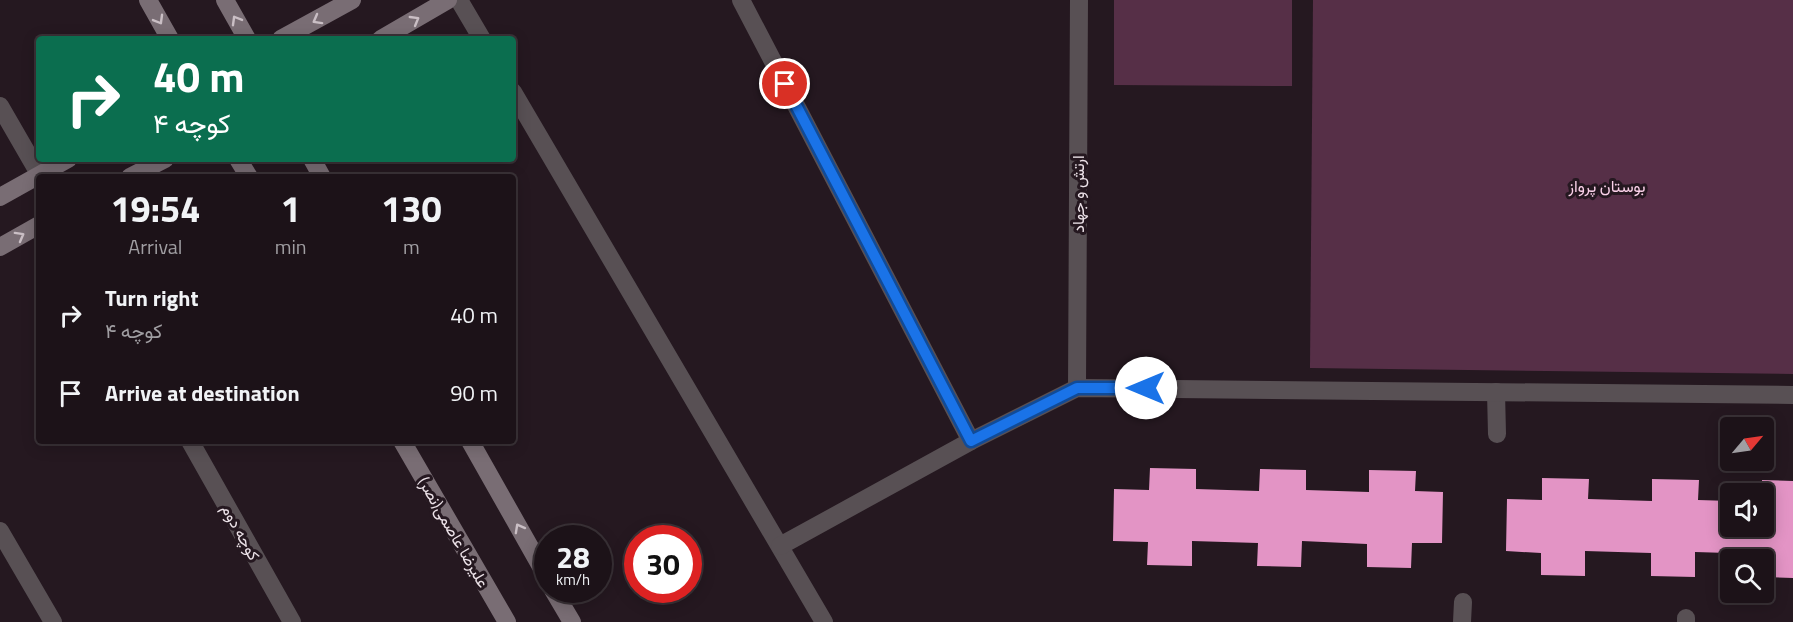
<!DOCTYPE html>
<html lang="en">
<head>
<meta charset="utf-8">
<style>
	:root { --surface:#1c1218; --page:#251b21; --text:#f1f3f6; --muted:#a09ea2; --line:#3a3237 }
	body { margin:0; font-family:"Titillium Web",Vazirmatn,sans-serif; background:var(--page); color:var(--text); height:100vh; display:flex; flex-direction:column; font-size:22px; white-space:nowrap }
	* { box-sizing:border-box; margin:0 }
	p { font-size:20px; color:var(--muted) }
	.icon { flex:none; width:33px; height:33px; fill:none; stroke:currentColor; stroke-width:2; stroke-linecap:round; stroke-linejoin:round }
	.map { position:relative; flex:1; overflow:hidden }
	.panel { position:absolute; left:36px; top:174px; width:480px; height:270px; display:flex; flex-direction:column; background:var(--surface); border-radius:6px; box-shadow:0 3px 15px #0003,0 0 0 2px var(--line) }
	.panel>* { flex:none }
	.hud { position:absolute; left:36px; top:36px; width:480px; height:126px; border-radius:6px; box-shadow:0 3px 15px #0003,0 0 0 2px var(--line); background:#0b6e4f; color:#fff; overflow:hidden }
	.needle { width:39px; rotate:61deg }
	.controls { position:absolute; left:1720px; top:417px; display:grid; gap:12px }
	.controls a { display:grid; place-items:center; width:54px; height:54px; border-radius:6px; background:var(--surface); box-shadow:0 3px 15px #0003,0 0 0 2px var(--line); font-size:30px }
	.speed { position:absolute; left:534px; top:525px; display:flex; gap:12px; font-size:30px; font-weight:700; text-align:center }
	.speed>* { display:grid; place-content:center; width:78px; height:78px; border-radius:50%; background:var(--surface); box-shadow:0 3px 15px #0003,0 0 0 2px var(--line); line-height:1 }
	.speed small { font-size:15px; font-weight:400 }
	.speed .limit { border:9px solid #d22; background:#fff; color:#111 }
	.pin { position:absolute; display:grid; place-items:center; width:51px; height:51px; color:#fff; margin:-26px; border:3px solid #fff; border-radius:50%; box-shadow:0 2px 6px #0007 }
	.me { position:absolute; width:66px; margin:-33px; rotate:270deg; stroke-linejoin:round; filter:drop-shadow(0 0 4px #0008) }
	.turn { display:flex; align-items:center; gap:21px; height:126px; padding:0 18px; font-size:27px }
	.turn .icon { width:78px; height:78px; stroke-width:2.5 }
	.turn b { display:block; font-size:42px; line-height:51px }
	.eta { display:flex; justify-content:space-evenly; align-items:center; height:102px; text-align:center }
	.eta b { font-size:36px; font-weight:700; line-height:42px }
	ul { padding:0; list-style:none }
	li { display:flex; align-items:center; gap:18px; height:78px; padding:0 18px }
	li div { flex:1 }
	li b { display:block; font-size:22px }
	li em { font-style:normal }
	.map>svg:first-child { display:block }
	.green { fill:#562f47 }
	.building { fill:#e394c5 }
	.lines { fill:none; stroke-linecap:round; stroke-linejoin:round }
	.street { stroke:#585054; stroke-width:18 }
	.secondary { stroke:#796d74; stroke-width:18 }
	.oneway { stroke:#cabfc5 }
	.route-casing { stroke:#114b97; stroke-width:15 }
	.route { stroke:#1a73e8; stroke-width:10 }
	.labels { text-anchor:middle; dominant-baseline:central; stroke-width:6; stroke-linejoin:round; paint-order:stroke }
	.park-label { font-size:16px; fill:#fcd2ea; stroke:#251820 }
	.street-label { font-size:16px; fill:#ece2e8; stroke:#251820 }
</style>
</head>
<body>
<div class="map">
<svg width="1793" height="622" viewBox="0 0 1793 622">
	<rect width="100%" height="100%" fill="#251820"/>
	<g class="green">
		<polygon points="1114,0 1292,0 1292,86 1114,85"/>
		<polygon points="1313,0 1793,0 1793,374 1310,368"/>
	</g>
	<g class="building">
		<polygon points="1150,468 1196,469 1196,489 1259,491 1260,469 1306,470 1306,490 1369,492 1369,470 1416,471 1415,491 1443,492 1442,543 1412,543 1411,568 1367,567 1367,544 1302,541 1301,567 1257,566 1258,543 1192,541 1192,566 1147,565 1148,542 1113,541 1114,489 1149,490"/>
		<polygon points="1542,478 1589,479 1588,499 1652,501 1652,479 1699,480 1698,500 1731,501 1731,526 1764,526 1762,480 1793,481 1793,578 1764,577 1764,560 1760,560 1761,554 1695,552 1695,577 1651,576 1651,553 1585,551 1585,576 1541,575 1541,553 1506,551 1507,499 1542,500"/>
	</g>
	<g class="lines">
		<g class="street">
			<polyline points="459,0 482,39"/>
			<polyline points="741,0 971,441"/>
			<polyline points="513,92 824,622"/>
			<polyline points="0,106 41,177"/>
			<polyline points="1077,388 1079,0"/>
			<polyline points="1496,392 1497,434"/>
			<polyline points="190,441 292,622"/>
			<polyline points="0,531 53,622"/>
			<polyline points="780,546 971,441 1077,388 1793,395"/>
			<polyline points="1462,622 1463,602"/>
			<polyline points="1686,622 1686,618"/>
		</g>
		<g class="secondary">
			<polyline points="148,0 170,39"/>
			<polyline points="225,0 247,39"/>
			<polyline points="281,39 352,0"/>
			<polyline points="381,39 448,0"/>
			<polyline points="238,159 249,177"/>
			<polyline points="312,159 322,177"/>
			<polyline points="130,177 165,159"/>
			<polyline points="0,197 68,159"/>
			<polyline points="0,247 39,225"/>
			<polyline points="402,441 507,622"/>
			<polyline points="470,441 548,579"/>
			<polyline points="553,590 572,622"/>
		</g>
	</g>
	<defs><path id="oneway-chevron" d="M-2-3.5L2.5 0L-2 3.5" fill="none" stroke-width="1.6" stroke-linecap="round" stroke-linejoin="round" transform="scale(1.5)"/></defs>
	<g class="oneway">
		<use href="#oneway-chevron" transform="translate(159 20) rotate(60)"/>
		<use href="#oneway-chevron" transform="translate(236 20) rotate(-120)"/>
		<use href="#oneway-chevron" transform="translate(317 20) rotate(151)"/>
		<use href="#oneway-chevron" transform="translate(415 20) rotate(-30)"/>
		<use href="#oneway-chevron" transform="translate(20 236) rotate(-29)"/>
		<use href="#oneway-chevron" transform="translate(519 528) rotate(-119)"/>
	</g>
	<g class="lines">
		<g class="route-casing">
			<polyline id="route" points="785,84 971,441 1077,388 1146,388"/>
		</g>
		<use href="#route" class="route"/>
	</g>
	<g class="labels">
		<g class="park-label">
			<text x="1607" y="186">بوستان پرواز</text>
		</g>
		<g class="street-label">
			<text transform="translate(1078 194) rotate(-90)">ارتش و جهاد</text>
			<text transform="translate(241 532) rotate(61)">کوچه دوم</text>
			<text transform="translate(454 532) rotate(60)">علیرضا عاصمی(نصر)</text>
		</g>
	</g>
</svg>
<div class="controls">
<a><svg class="needle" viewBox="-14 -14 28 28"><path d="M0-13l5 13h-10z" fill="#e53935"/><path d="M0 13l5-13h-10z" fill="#a09ea2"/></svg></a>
<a><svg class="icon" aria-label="sound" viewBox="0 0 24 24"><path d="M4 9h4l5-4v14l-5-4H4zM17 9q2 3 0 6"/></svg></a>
<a><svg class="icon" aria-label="search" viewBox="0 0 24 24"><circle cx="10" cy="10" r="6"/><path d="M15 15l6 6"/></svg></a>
</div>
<div class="speed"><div>28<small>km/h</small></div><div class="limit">30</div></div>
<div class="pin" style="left:785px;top:84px;background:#d93025"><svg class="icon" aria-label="arrive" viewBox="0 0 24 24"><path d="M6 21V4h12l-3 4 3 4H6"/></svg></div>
<svg class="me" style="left:1146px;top:388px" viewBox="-20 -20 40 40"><circle r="19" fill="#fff"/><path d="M0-13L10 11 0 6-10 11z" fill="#1a73e8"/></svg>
<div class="hud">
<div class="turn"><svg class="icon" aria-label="right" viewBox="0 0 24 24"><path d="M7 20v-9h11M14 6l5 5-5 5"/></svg><div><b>40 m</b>کوچه ۴</div></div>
</div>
<section class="panel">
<div class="eta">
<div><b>19:54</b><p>Arrival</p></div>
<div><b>1</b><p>min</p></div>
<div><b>130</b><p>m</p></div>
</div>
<ul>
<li><svg class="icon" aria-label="right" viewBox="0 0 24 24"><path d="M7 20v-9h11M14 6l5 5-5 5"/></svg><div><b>Turn right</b><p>کوچه ۴</p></div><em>40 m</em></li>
<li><svg class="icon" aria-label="arrive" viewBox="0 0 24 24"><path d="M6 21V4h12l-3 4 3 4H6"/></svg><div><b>Arrive at destination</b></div><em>90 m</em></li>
</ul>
</section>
</div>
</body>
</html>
